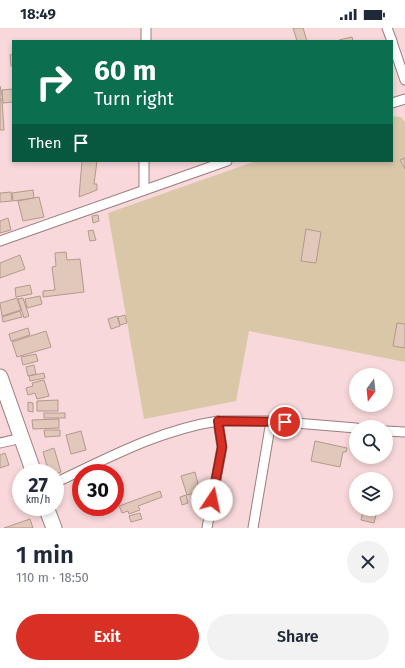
<!DOCTYPE html>
<html lang="en">
<head>
<meta charset="utf-8">
<style>
	:root { --surface:#fff; --page:#f2f2f3; --text:#1f2937; --muted:#747a83; --accent:#d93025 }
	body { margin:0; font-family:"Fira Sans",sans-serif; background:var(--page); color:var(--text); height:100vh; display:flex; flex-direction:column; font-size:15px; white-space:nowrap }
	* { box-sizing:border-box; margin:0 }
	p { font-size:13px; color:var(--muted) }
	.icon { flex:none; width:22px; height:22px; fill:none; stroke:currentColor; stroke-width:2; stroke-linecap:round; stroke-linejoin:round }
	.map { position:relative; height:500px; overflow:hidden }
	.panel { display:flex; flex-direction:column; background:var(--surface); flex:1 }
	.panel>* { flex:none }
	.hud { position:absolute; left:12px; top:12px; width:381px; height:122px; border-radius:0px; box-shadow:0 2px 6px #0003; background:#0b6e4f; color:#fff; overflow:hidden }
	.needle { width:26px; rotate:195deg }
	.tools { position:absolute; left:349px; top:340px; display:grid; gap:8px }
	.tools a { display:grid; place-items:center; width:44px; height:44px; border-radius:50%; background:var(--surface); box-shadow:0 2px 6px #0003; font-size:20px }
	.speed { position:absolute; left:12px; top:436px; display:flex; gap:8px; font-size:20px; font-weight:700; text-align:center }
	.speed>* { display:grid; place-content:center; width:52px; height:52px; border-radius:50%; background:var(--surface); box-shadow:0 2px 6px #0003; line-height:1 }
	.speed small { font-size:10px; font-weight:400 }
	.speed .limit { border:6px solid #d22; background:#fff; color:#111 }
	.pin { position:absolute; display:grid; place-items:center; width:34px; height:34px; color:#fff; margin:-17px; border:2px solid #fff; border-radius:50%; box-shadow:0 1px 4px #0007 }
	.me { position:absolute; width:44px; margin:-22px; rotate:11deg; stroke-linejoin:round; filter:drop-shadow(0 0 3px #0008) }
	.turn { display:flex; align-items:center; gap:14px; height:84px; padding:0 16px; font-size:18px }
	.turn .icon { width:52px; height:52px; stroke-width:2.5 }
	.turn b { display:block; font-size:28px; line-height:34px }
	.then { display:flex; align-items:center; height:38px; padding:0 16px; background:#0003; gap:8px; font-size:15px }
	.round { display:grid; place-items:center; flex:none; width:42px; height:42px; border-radius:21px; background:var(--page) }
	.headline { display:flex; align-items:center; justify-content:space-between; height:68px; padding:0 16px }
	h1 { font-size:24px; font-weight:600; line-height:30px }
	.primary-button { display:flex; gap:8px; margin-top:auto; padding:8px 16px }
	.primary-button a { flex:1; height:46px; border-radius:24px; background:var(--accent); color:#fff; font-size:16px; font-weight:600; line-height:46px; text-align:center }
	.primary-button a+a { background:var(--page); color:var(--text) }
	.status { display:flex; justify-content:space-between; align-items:center; height:28px; padding:0 20px; background:var(--surface); direction:ltr }
	.status svg { height:11px; fill:currentColor }
	.map>svg:first-child { display:block }
	.green { fill:#d9c7a8 }
	.building { fill:#e2c8ba; stroke:#b3998d }
	.lines { fill:none; stroke-linecap:round; stroke-linejoin:round }
	.minor-casing { stroke:#9a7e7f; stroke-width:11 }
	.trunk-casing { stroke:#9a7e7f; stroke-width:17 }
	.minor { stroke:#fff; stroke-width:9 }
	.trunk { stroke:#fff; stroke-width:15 }
	.route-casing { stroke:#8d1f18; stroke-width:10 }
	.route { stroke:#d93025; stroke-width:7 }
</style>
</head>
<body>
<div class="status"><b>18:49</b><svg viewBox="0 0 49 12"><path d="M0 12V9h3v3zM5 12V6h3v6zM10 12V3h3v9zM15 12V0h3v12zM26 1h20v11H26zM47 4h2v5h-2z"/></svg></div>
<div class="map">
<svg width="405" height="500" viewBox="0 0 405 500">
	<rect width="100%" height="100%" fill="#f8d8da"/>
	<polygon class="green" points="392,88 401,89 405,94 405,334 249,303 236,373 144,391 108,185 256,133 392,133"/>
	<g class="building">
		<polygon points="293,0 303,0 307,13 297,13"/>
		<polygon points="352,9 353,13 339,13 339,12"/>
		<polygon points="13,26 13,38 11,38 10,27"/>
		<polygon points="0,58 3,71 0,71"/>
		<polygon points="13,61 13,74 3,75 2,62"/>
		<polygon points="0,72 2,72 4,102 0,102"/>
		<polygon points="405,130 405,141 400,132"/>
		<polygon points="82,133 97,133 94,156 97,156 97,162 79,169"/>
		<polygon points="33,162 34,170 13,173 12,165"/>
		<polygon points="11,164 12,173 0,174 0,165"/>
		<polygon points="39,169 44,189 23,193 18,173"/>
		<polygon points="98,187 99,193 93,195 92,188"/>
		<polygon points="8,190 11,202 0,205 0,193"/>
		<polygon points="306,201 321,204 316,235 301,233"/>
		<polygon points="93,202 96,212 90,213 88,203"/>
		<polygon points="66,224 67,232 80,231 84,264 43,269 43,263 55,262 52,239 56,238 55,225"/>
		<polygon points="20,227 25,241 0,250 0,235"/>
		<polygon points="30,257 32,266 16,269 15,260"/>
		<polygon points="40,268 42,276 27,280 25,271"/>
		<polygon points="17,270 21,282 2,288 0,275"/>
		<polygon points="23,270 29,288 24,290 18,271"/>
		<polygon points="20,283 22,289 3,294 2,289"/>
		<polygon points="125,287 127,295 120,297 118,289"/>
		<polygon points="117,288 120,298 111,301 108,291"/>
		<polygon points="397,295 405,296 405,320 393,318"/>
		<polygon points="28,300 30,307 11,313 9,306"/>
		<polygon points="46,303 51,319 17,329 12,314"/>
		<polygon points="36,326 38,333 23,337 21,329"/>
		<polygon points="34,337 36,346 28,348 26,339"/>
		<polygon points="44,345 45,350 30,353 29,348"/>
		<polygon points="44,352 49,368 37,371 35,365 28,367 26,360 33,358 32,355"/>
		<polygon points="58,372 58,383 37,383 37,373"/>
		<polygon points="28,374 33,375 33,384 28,383"/>
		<rect x="44" y="385" width="21" height="5"/>
		<polygon points="59,391 59,400 33,401 32,392"/>
		<polygon points="44,402 60,402 60,408 45,409"/>
		<polygon points="81,403 86,422 71,426 66,407"/>
		<polygon points="315,413 347,420 346,424 343,424 340,439 311,433"/>
		<polygon points="54,420 61,444 55,446 49,445 43,424"/>
		<polygon points="5,425 9,437 0,440 0,427"/>
		<polygon points="195,444 200,464 187,467 181,448"/>
		<polygon points="160,463 162,469 138,478 140,482 129,486 128,483 122,485 119,478"/>
		<polygon points="186,467 188,475 182,477 180,469"/>
		<polygon points="363,483 376,487 374,495 361,492"/>
		<polygon points="140,485 142,491 131,494 129,488"/>
		<polygon points="30,491 33,500 4,500"/>
	</g>
	<g class="lines">
		<g class="minor-casing">
			<g id="minor">
				<polyline points="387,0 392,13"/>
				<polyline points="146,13 146,0"/>
				<polyline points="392,14 405,52"/>
				<polyline points="392,75 405,71"/>
				<polyline points="144,162 144,133"/>
				<polyline points="0,213 227,133"/>
				<polyline points="218,393 271,393 356,400"/>
				<polyline points="386,403 405,404"/>
				<polyline points="0,415 22,410"/>
				<path d="M55,455C108,430 159,402 218,393L222,419L207,500"/>
				<polyline points="253,500 271,393"/>
			</g>
		</g>
		<g class="trunk-casing">
			<g id="trunk">
				<polyline points="0,349 34,445"/>
				<polyline points="46,479 54,500"/>
			</g>
		</g>
		<use href="#minor" class="minor"/>
		<use href="#trunk" class="trunk"/>
	</g>
	<g class="lines">
		<g class="route-casing">
			<polyline id="route" points="212,472 222,419 218,393 285,394"/>
		</g>
		<use href="#route" class="route"/>
	</g>
</svg>
<div class="tools">
<a><svg class="needle" viewBox="-14 -14 28 28"><path d="M0-13l5 13h-10z" fill="#e53935"/><path d="M0 13l5-13h-10z" fill="#747a83"/></svg></a>
<a><svg class="icon" aria-label="search" viewBox="0 0 24 24"><circle cx="10" cy="10" r="6"/><path d="M15 15l6 6"/></svg></a>
<a><svg class="icon" aria-label="layers" viewBox="0 0 24 24"><path d="M12 4l9 5-9 5-9-5zM3 14l9 5 9-5"/></svg></a>
</div>
<div class="speed"><div>27<small>km/h</small></div><div class="limit">30</div></div>
<div class="pin" style="left:285px;top:394px;background:#d93025"><svg class="icon" aria-label="arrive" viewBox="0 0 24 24"><path d="M6 21V4h12l-3 4 3 4H6"/></svg></div>
<svg class="me" style="left:212px;top:472px" viewBox="-20 -20 40 40"><circle r="19" fill="#fff"/><path d="M0-13L10 11 0 6-10 11z" fill="#d93025"/></svg>
<div class="hud">
<div class="turn"><svg class="icon" aria-label="right" viewBox="0 0 24 24"><path d="M7 20v-9h11M14 6l5 5-5 5"/></svg><div><b>60 m</b>Turn right</div></div>
<div class="then">Then<svg class="icon" aria-label="arrive" viewBox="0 0 24 24"><path d="M6 21V4h12l-3 4 3 4H6"/></svg></div>
</div>
</div>
<section class="panel">
<div class="headline"><div><h1>1 min</h1><p>110 m · 18:50</p></div><a class="round"><svg class="icon" aria-label="close" viewBox="0 0 24 24"><path d="M6 6l12 12M18 6L6 18"/></svg></a></div>
<div class="primary-button"><a>Exit</a><a>Share</a></div>
</section>
</body>
</html>
